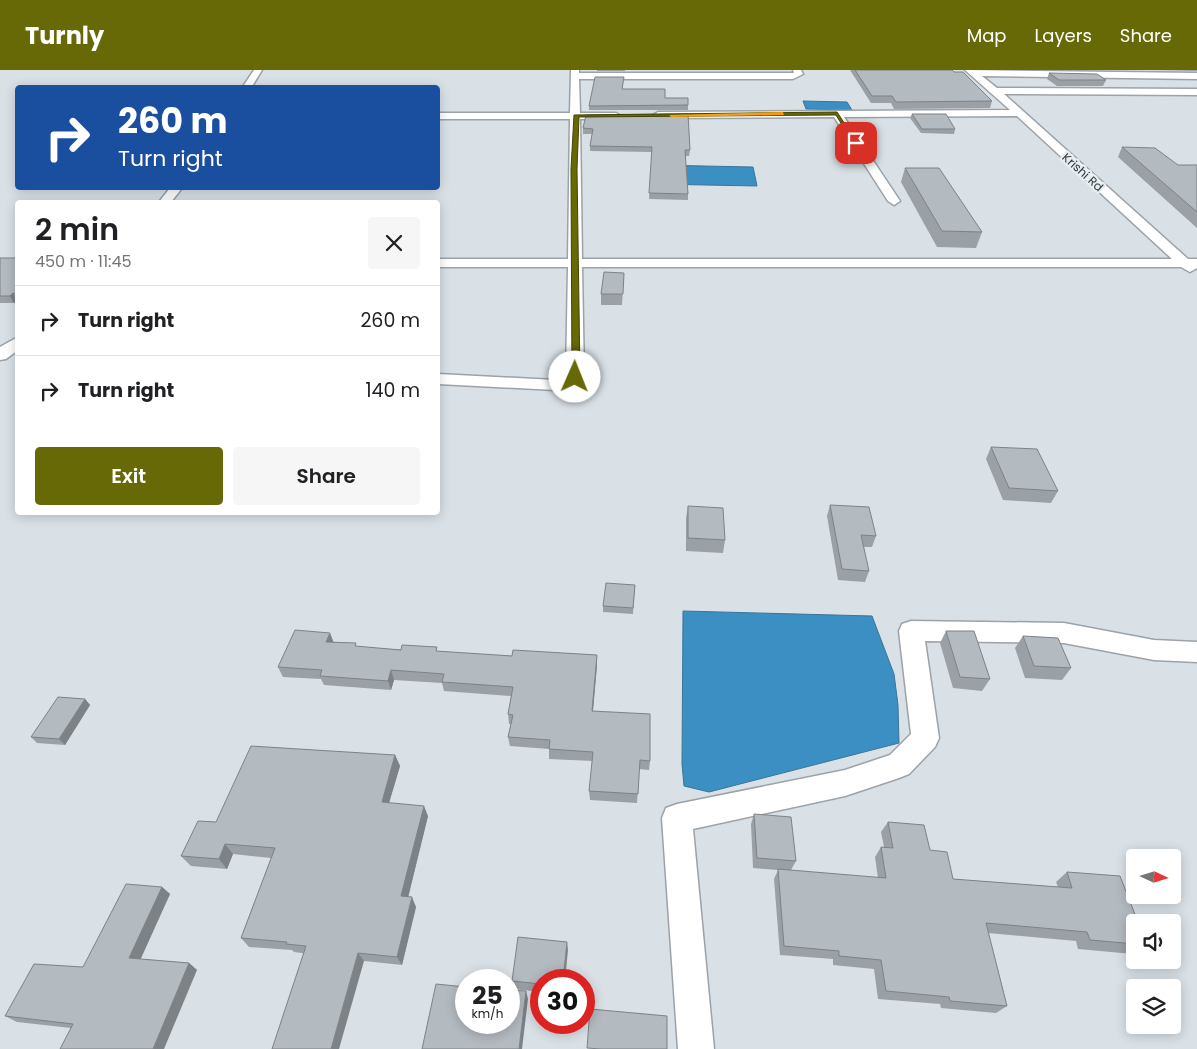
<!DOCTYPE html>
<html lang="en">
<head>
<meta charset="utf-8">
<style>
	:root { --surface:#fff; --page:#f6f6f6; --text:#202124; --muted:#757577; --line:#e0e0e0; --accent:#666906 }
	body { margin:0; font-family:Poppins,sans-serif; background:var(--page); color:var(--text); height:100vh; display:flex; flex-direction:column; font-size:19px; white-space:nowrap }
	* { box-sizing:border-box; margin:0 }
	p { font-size:16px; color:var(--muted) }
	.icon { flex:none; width:28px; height:28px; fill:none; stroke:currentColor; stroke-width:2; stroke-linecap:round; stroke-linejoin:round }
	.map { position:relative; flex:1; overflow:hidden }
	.sheet { position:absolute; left:15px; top:130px; width:425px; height:315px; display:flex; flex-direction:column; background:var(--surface); border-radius:5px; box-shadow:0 2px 12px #0003 }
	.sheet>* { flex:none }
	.guide { position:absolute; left:15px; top:15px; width:425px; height:105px; border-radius:5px; box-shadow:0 2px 12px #0003; background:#1a4fa0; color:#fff; overflow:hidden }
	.needle { width:32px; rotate:94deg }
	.controls { position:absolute; left:1126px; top:779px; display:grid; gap:10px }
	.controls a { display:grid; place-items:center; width:55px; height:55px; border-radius:5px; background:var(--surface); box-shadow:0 2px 12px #0003; font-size:25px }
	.speed { position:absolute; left:455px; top:899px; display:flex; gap:10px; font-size:25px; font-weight:700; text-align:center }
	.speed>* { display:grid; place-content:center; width:65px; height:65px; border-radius:50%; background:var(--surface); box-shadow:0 2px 12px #0003; line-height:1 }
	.speed small { font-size:12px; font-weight:400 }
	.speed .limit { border:8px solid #d22; background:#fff; color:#111 }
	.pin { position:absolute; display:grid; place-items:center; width:42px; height:42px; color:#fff; margin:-21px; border-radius:10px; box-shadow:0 2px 8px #0006 }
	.me { position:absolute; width:55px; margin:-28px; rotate:1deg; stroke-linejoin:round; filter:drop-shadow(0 0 4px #0008) }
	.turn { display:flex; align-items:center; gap:18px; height:105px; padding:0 20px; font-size:22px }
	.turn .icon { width:65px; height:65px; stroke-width:2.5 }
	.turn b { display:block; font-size:35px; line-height:42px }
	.round { display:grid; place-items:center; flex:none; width:52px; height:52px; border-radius:5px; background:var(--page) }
	.overview { display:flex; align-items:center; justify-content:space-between; height:85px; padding:0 20px }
	h1 { font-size:30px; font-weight:600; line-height:38px }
	.cta { display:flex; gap:10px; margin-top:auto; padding:10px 20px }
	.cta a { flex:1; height:58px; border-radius:5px; background:var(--accent); color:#fff; font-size:20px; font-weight:600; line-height:58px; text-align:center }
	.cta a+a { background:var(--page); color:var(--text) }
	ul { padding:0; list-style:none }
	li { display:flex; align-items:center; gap:15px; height:70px; padding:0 20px; border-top:1px solid var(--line) }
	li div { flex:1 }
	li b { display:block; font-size:19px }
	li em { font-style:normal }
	header { display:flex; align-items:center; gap:30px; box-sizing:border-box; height:70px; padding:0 25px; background:var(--accent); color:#fff }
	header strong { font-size:24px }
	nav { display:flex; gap:28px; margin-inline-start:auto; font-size:18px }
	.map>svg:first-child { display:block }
	.water { fill:#3b8fc3; stroke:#39759a }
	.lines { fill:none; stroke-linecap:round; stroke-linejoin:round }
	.street-casing { stroke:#9ba2a8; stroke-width:3 }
	.street { fill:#fff; fill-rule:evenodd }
	.wall { fill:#9aa0a5 }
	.shaded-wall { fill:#7d8286 }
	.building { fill:#b3bac0; stroke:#7d8286 }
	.route { fill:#666906; stroke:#424404 }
	.slow { fill:#f59e0b }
	.labels { text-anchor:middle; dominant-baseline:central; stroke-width:4.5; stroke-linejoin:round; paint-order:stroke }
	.far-street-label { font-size:12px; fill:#343739; stroke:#e6eef4 }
</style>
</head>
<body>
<header>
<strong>Turnly</strong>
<nav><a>Map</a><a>Layers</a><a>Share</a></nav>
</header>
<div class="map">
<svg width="1197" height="979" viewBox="0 0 1197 979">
	<rect width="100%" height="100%" fill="#d9e1e7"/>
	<g class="water">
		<polygon points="803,31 847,32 852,40 806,39"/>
		<polygon points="655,95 753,97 757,116 655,114"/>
		<polygon points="683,541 872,546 894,604 898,635 899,673 709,722 684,716 682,694"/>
	</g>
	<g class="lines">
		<g class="street-casing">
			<g id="street">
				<polygon points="254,0 262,0 251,18 242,18"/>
				<polygon points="571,0 579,0 579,3 794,3 793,0 801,0 803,4 793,9 579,9 580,43 616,43 621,46 616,49 580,49 582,189 1172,189 1017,46 844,47 900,131 894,135 888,131 834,47 658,48 653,45 658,42 1010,40 965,0 1197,3 1197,9 982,6 997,18 1197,19 1197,25 1004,24 1188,189 1197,189 1197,198 1190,202 1181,197 582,197 584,307 575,316 555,320 438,314 438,304 555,310 566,305 568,197 438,197 438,189 568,189 570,49 438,49 438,43 570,43"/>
				<polygon points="170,118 182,118 171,132 159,132"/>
				<polygon points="18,267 18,280 6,289 0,290 0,277"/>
				<polygon points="911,551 1064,553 1154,570 1197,572 1197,592 1154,590 1064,573 925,571 939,668 935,677 909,704 899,708 845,726 693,759 714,979 678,979 662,748 666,738 677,734 845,700 890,685 911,664 899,561 902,554"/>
			</g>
		</g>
		<use href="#street" class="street"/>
	</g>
	<g class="wall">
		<rect x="597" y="0" width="28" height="1"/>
		<polygon points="850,0 952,0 992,31 990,38 894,39 891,33 871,33"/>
		<polygon points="1150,0 1197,0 1197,1 1151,0"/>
		<polygon points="1049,3 1106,10 1103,16 1057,16 1047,9"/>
		<polygon points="624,7 622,19 688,35 688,40 589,40 589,36"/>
		<polygon points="912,44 955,59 954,64 921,63 910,48"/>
		<polygon points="586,45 690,80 689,86 685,86 688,124 688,130 649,129 652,82 590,81 590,76 592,64 583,64 583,58"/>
		<polygon points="1122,77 1178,95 1197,95 1197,158 1118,87"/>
		<polygon points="905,98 982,162 976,178 937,177 901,112"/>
		<polygon points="0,188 18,188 18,231 14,233 0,233"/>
		<polygon points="624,203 622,235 601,235 601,224"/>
		<polygon points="991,377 1058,421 1051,433 1003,430 986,389"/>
		<polygon points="830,435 876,466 872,477 863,477 869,501 865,512 838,510 827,446"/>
		<polygon points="688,436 725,470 723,483 686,481 686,448"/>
		<polygon points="635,515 633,544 603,542 603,536"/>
		<polygon points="946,561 990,609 982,621 953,618 940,573"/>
		<polygon points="1023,566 1071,598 1062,610 1025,608 1015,578"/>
		<polygon points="334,572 358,577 512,586 597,585 597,595 593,641 650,691 649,700 639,699 637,733 590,730 589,721 593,691 549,689 549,679 510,676 508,667 511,654 509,654 508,644 511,626 444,621 442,613 394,610 391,620 324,615 321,609 283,607 278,597"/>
		<polygon points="85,629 90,635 65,675 37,673 31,667"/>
		<polygon points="395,685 400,696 389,733 428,746 408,827 416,837 402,895 364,891 294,882 292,880 249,877 241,868 271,788 233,784 227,799 191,796 181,786 216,752"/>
		<polygon points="754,744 796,791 791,800 878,808 875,787 881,777 884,777 881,762 888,752 930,780 953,809 1058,817 1056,812 1067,802 1135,852 1135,883 1133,884 1078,879 1076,871 988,863 1007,936 996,943 941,938 940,934 878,929 874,899 833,895 833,889 780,885 774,809 778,800 753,798 751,754"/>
		<polygon points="162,817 170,824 140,889 189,893 197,900 71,958 17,952 5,946 83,897"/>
		<polygon points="568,880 541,910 541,922 514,919 512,911"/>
	</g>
	<g class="shaded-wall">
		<polygon points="13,223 17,231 14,233 10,226"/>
		<polygon points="330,563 334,573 326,572"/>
		<polygon points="597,585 597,595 592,651 592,641"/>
		<polygon points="391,600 394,610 391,620 388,611"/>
		<polygon points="85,629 90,635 65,675 59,669"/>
		<polygon points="395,685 400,696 386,743 382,732"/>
		<polygon points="424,736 428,746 406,836 401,826"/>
		<polygon points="225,774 233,784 227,799 219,789"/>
		<polygon points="162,817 170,824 138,895 129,888"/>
		<polygon points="412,827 416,837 402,895 397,887"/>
		<polygon points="567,872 568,880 565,910 563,910"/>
		<polygon points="358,883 364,891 339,979 331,979"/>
		<polygon points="189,893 197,900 164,979 153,979"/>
		<polygon points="526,921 528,929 522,979 519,979"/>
	</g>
	<g class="building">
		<polygon points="855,0 952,0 954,2 963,2 992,31 896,32 892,26 872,26"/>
		<polygon points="1049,3 1097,4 1106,10 1059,10"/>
		<polygon points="595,7 624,7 622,19 665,19 665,28 688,28 688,35 589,36"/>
		<polygon points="688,44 690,80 685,80 688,124 649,123 652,77 590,76 593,59 583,58 586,45"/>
		<polygon points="912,44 946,44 955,59 922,59"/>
		<polygon points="1122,77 1155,78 1178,95 1197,95 1197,142"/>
		<polygon points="905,98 939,98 982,162 942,161"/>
		<polygon points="0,188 18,188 18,224 13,223 10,226 0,226"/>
		<polygon points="604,202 624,203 623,224 601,224"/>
		<polygon points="991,377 1037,379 1058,421 1009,418"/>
		<polygon points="830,435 869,437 876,466 861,465 869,501 842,499"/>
		<polygon points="688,436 723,438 725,470 688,468"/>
		<polygon points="606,513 635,515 633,538 603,536"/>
		<polygon points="295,560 330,563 326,572 356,573 355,576 401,580 402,575 437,577 436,581 512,586 513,580 597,585 592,641 650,644 650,691 640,690 638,724 589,721 593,682 549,679 550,670 508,667 513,645 508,644 513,617 442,612 444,604 391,600 388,611 320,606 322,600 278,597"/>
		<polygon points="946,561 974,561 990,609 960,607"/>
		<polygon points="1023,566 1058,568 1071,598 1034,596"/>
		<polygon points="58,627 85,629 59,669 31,667"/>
		<polygon points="251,676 395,685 382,732 424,736 401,826 412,827 397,887 358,883 331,979 272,979 306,876 286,874 287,872 241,868 275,778 225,774 219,789 181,786 198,751 216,752"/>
		<polygon points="754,744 791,747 796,791 757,788"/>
		<polygon points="888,752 924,755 930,780 947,782 953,809 1072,818 1067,802 1120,806 1138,852 1135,852 1135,874 1090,870 1087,862 986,853 1007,936 950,931 949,927 886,921 881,890 839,886 839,881 784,876 778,799 886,808 881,777 893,778"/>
		<polygon points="126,814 162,817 129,888 189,893 153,979 60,979 73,954 5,946 34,894 83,897"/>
		<polygon points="518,867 567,872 563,910 541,910 541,914 512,911"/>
		<polygon points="436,914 466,917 466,952 509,952 509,920 526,921 519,979 422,979"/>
		<polygon points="590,939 667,946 667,979 601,979 587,978"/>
	</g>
	<polygon class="route" points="837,42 858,74 854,74 836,45 579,47 577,99 580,307 572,309 571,99 574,45"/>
	<polygon class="slow" points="783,42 784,45 671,47 669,45"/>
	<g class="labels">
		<g class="far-street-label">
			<text transform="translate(1083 102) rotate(42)">Krishi Rd</text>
		</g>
	</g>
</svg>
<div class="controls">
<a><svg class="needle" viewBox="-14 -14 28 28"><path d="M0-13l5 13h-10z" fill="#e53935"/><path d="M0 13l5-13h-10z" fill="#757577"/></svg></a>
<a><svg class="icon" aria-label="sound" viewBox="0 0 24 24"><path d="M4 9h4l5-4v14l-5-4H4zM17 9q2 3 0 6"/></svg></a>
<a><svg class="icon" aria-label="layers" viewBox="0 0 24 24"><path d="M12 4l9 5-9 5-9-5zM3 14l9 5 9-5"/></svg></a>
</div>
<div class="speed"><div>25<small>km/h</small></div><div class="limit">30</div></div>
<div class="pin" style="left:856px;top:73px;background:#d93025"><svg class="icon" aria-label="arrive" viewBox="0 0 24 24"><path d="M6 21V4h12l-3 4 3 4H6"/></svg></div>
<svg class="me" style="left:575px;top:307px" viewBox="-20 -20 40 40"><circle r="19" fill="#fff"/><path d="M0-13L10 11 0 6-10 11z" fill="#666906"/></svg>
<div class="guide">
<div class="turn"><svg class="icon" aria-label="right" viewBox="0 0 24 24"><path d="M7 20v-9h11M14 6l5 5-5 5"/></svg><div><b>260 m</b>Turn right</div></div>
</div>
<section class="sheet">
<div class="overview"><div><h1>2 min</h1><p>450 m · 11:45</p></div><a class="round"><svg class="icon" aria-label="close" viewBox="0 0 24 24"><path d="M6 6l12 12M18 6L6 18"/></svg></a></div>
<ul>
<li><svg class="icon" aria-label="right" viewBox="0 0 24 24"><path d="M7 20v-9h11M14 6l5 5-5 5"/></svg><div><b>Turn right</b></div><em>260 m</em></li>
<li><svg class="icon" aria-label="right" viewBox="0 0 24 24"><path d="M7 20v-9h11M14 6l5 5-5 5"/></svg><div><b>Turn right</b></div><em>140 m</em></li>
</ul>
<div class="cta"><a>Exit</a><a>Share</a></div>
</section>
</div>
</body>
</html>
